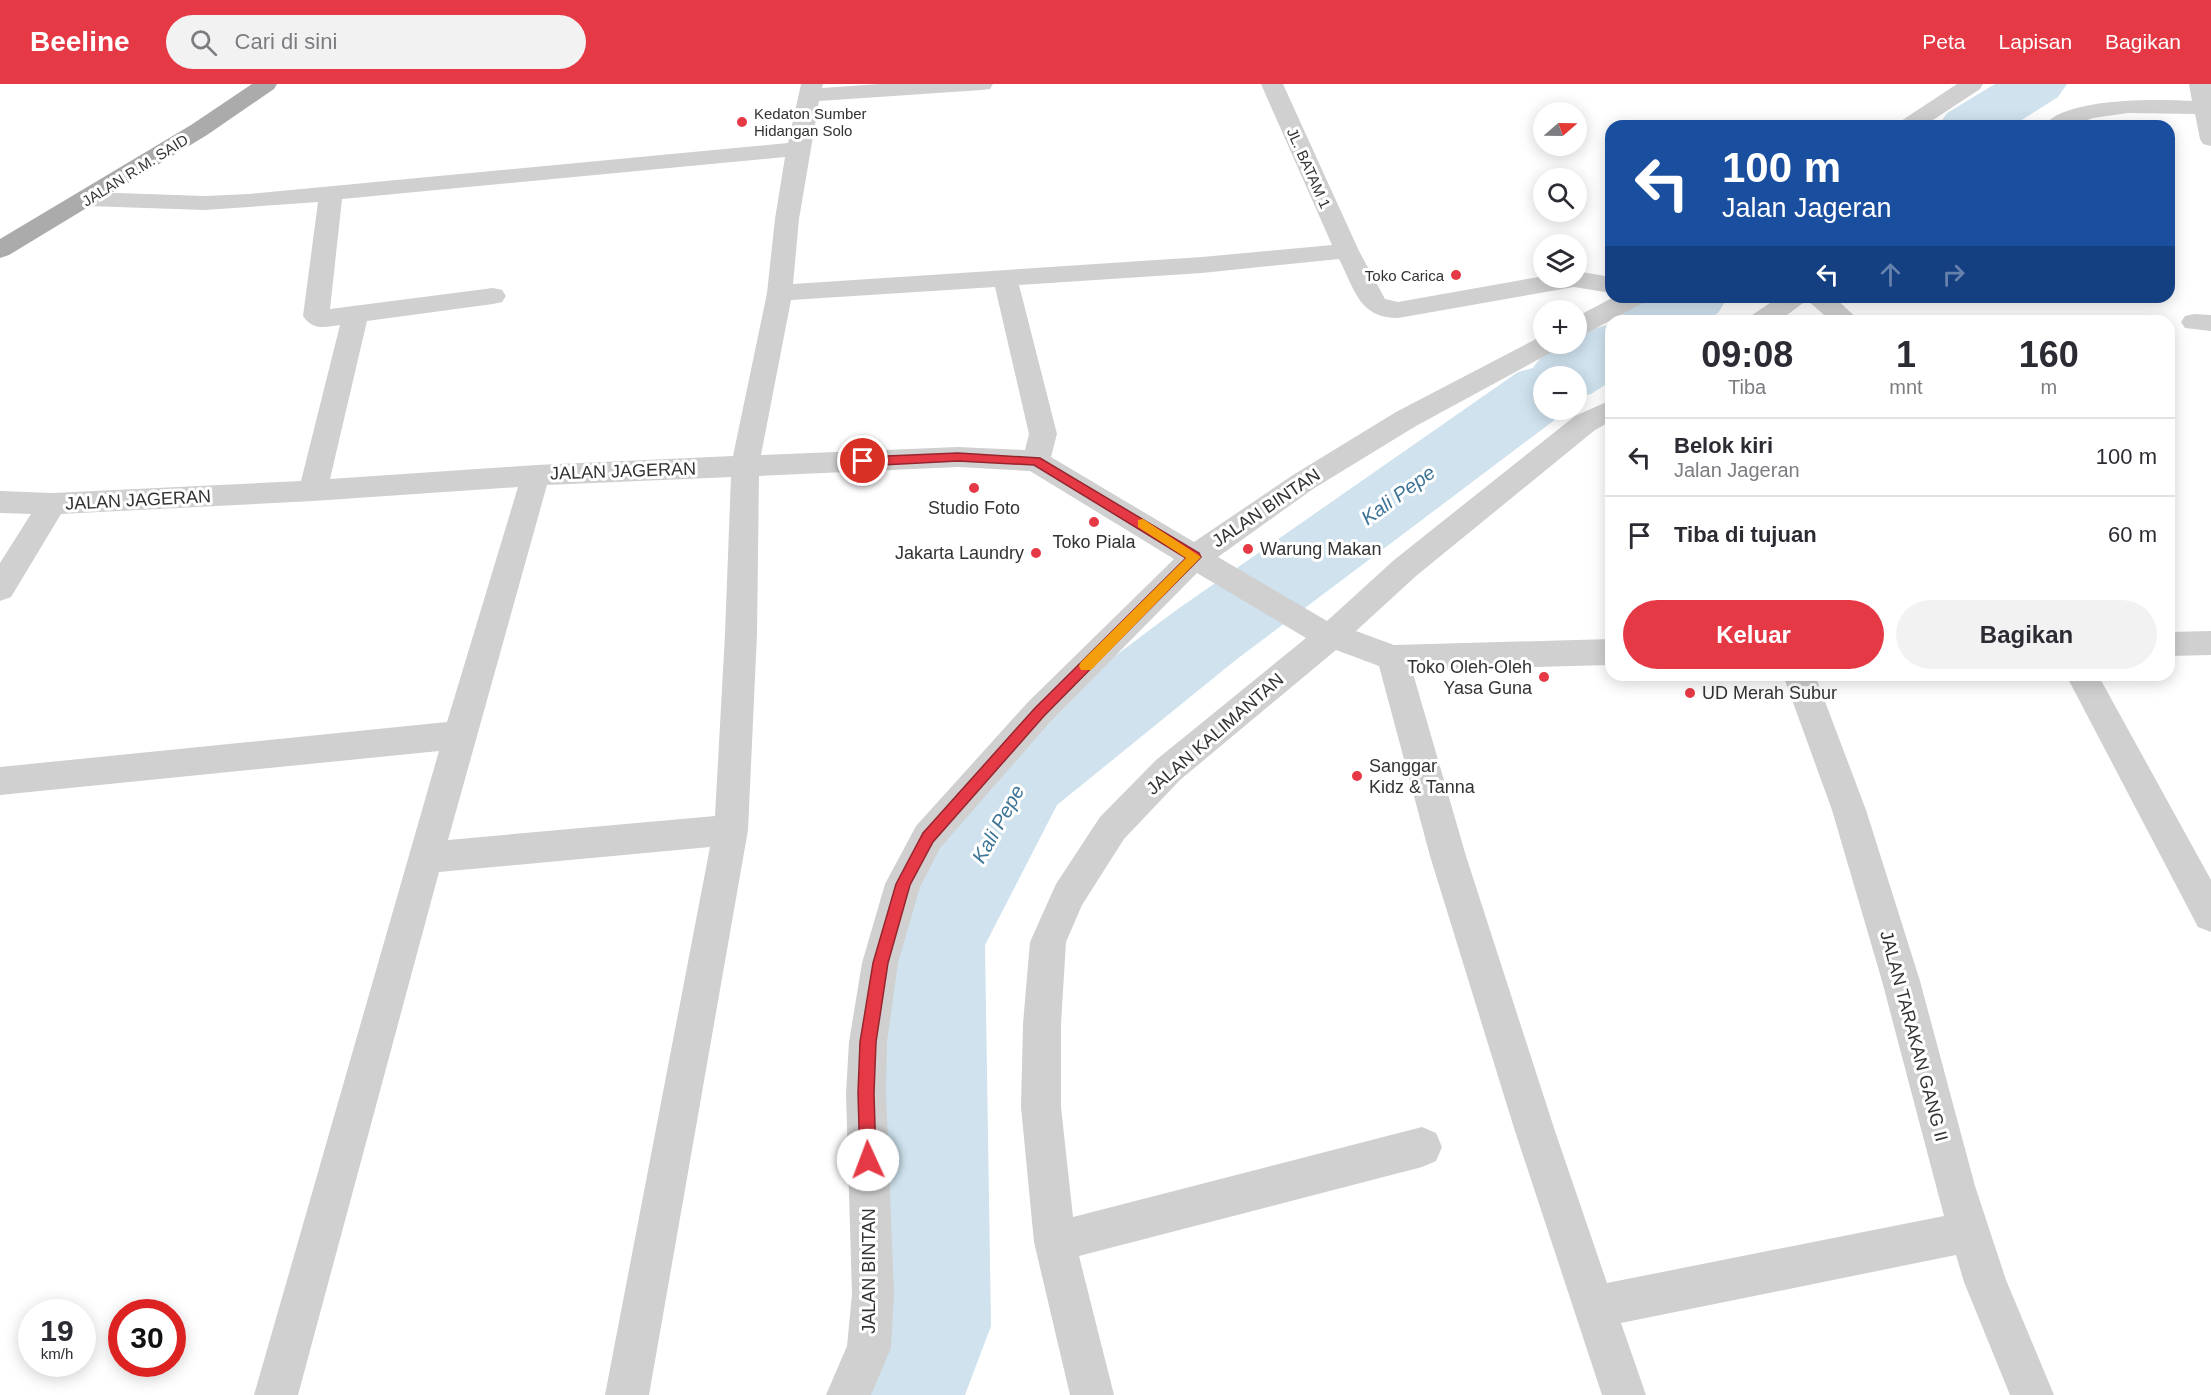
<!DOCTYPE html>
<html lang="id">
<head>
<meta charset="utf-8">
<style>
	:root { --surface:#fff; --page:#f2f2f3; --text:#2b2b33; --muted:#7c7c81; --line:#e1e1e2; --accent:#e63946 }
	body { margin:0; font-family:Helvetica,sans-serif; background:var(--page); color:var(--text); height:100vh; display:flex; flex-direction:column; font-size:22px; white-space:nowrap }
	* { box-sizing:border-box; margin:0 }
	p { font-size:20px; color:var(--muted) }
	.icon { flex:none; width:33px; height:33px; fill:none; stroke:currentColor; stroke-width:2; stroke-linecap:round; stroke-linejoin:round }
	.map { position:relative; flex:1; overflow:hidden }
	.side { position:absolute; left:1605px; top:231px; width:570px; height:366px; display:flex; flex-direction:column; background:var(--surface); border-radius:18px; box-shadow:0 3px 15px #0003 }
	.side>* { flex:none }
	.banner { position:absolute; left:1605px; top:36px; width:570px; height:183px; border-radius:18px; box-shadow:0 3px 15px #0003; background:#1a4fa0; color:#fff; overflow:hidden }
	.needle { width:39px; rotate:70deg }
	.controls { position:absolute; left:1533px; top:18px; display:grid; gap:12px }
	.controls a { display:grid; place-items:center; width:54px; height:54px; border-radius:50%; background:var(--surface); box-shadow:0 3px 15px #0003; font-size:30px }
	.speed { position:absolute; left:18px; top:1215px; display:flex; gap:12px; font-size:30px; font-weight:700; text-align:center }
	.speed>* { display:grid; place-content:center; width:78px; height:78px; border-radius:50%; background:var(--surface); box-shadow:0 3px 15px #0003; line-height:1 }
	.speed small { font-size:15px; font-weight:400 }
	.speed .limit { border:9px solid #d22; background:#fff; color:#111 }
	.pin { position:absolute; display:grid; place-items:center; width:51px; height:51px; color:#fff; margin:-26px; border:3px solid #fff; border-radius:50%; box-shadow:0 2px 6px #0007 }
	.me { position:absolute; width:66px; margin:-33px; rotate:358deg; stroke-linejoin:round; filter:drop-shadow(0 0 4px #0008) }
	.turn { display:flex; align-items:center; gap:21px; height:126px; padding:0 18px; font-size:27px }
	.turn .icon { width:78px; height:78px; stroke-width:2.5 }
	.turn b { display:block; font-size:42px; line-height:51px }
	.lanes { display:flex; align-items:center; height:57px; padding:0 18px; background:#0003; justify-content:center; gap:30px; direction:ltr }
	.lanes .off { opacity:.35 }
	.eta { display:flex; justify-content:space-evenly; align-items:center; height:102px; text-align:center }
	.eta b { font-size:36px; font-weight:600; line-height:42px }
	.action { display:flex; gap:12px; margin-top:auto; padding:12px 18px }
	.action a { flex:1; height:69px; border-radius:36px; background:var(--accent); color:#fff; font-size:24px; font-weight:600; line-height:69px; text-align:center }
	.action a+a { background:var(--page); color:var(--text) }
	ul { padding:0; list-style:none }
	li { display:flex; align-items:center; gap:18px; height:78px; padding:0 18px; border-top:2px solid var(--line) }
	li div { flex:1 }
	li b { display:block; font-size:22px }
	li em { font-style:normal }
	header { display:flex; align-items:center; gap:36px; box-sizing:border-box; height:84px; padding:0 30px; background:var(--accent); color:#fff }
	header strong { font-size:28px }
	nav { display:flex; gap:33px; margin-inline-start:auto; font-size:21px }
	.search { width:420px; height:54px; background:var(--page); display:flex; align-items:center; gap:15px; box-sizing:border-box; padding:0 21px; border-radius:33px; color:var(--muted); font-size:22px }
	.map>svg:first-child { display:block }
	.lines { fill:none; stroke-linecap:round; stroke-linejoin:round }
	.river { fill:#cfe2ee; fill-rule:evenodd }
	.minor { fill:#d0d0d0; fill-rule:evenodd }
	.major { fill:#ababab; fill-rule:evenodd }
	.route { fill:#e63946; stroke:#96252e; stroke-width:1.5 }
	.slow { fill:#f59e0b }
	.poi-dot { fill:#e63946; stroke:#fff; stroke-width:2 }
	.labels { text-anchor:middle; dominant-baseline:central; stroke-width:6; stroke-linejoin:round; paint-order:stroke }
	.far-poi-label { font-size:15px; fill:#333; stroke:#fff; text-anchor:start }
	.far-street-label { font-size:15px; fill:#333; stroke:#fff }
	.street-label { font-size:18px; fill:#333; stroke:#fff }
	.poi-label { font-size:18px; fill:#333; stroke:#fff; text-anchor:start }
	.water-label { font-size:20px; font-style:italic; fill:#3f7597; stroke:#fff }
</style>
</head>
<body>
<header>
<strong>Beeline</strong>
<div class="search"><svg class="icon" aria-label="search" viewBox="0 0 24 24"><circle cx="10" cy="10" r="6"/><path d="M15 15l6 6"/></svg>Cari di sini</div>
<nav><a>Peta</a><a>Lapisan</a><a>Bagikan</a></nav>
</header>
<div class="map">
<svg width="2211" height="1311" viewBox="0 0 2211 1311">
	<rect width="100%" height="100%" fill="#fff"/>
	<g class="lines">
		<g class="river">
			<polygon points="1995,0 2067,0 2058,13 2012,42 1938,42 1947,29"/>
			<polygon points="1641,213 1728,213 1718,229 1705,237 1618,237 1629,221"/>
			<path d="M1611,240V297L1591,310L1576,314V292H1544V326H1568L1237,575L1057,721L985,861L991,1242L965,1311H841L871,1240L883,857L898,824L991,665L1175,527L1518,288L1533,284C1542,269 1559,260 1576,260V252L1585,247Z"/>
		</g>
		<g class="minor">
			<path d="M801,0H823L822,4L880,0H993L990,5L982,6L819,17L799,135L793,200L1202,173L1332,161L1261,0H1283L1359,167L1385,215L1398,218L1544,192L1576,194V187L1611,193V209L1574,203L1398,234C1359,234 1355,206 1339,175L1202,189L1019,201L1057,350L1051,373L1194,458L1293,391L1396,328L1538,254L1544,252V260H1560L1556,266L1416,342L1313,405L1218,473L1327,537L1394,476L1575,332L1611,316V337L1595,346L1416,492L1356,547L1394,561L1611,555V581L1412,586L1466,772L1554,1044L1607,1199L1944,1132L1882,897L1832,726L1783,591H1815L1866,726L1920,897L1975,1102L2006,1196L2054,1311H2010L1964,1198L1956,1171L1621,1239L1646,1311H1602L1514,1044L1430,772L1379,582L1336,566L1180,696L1124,755L1082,821L1066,858L1061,940V1023L1073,1133L1422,1043L1436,1049L1442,1063L1436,1077L1422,1083L1079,1172L1114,1311H1070L1034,1158L1021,1023L1023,940L1030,858L1056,800L1100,733L1156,676L1306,554L1197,489L1050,638L940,764L920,803L898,879L887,958L886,1009L894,1210L891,1264L871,1311H826L847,1262L852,1210L846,1009L849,958L862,879L885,800L916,742L1028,618L1174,475L1030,387L958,383L759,392L757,550L748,746L649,1311H605L710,763L439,788L298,1311H254L439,667L0,711V683L447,638L518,403L313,417L61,430L11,513L0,517V479L31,430L0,429V407L52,409L301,397L340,241C325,243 313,247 303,232L318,118L205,126L87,122L79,120L75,115L79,110L87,108L205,112L249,110L788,59ZM785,73L775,135L767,209L733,372L536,381L330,395L367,237L493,220L502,218L506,212L502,206L493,204L330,225L342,115ZM995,203L1029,350L1025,366L958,363L761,371L791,216ZM731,393L725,550L715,732L448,756L547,401Z"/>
			<polygon points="1957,0 1983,0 1980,5 1924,42 1898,42 1901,37"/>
			<path d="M2189,0H2211V62L2203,60L2200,55L2195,30L2128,29L2093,34L2072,42H2044C2064,13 2160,15 2192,17Z"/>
			<polygon points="1614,213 1647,213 1643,219 1585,250 1576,252 1576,233"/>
			<polygon points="1779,213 1834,213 1860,237 1831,237 1807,216 1779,237 1748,237 1752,231"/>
			<polygon points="2194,230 2211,231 2211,247 2185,244 2181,238 2185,232"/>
			<polygon points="2211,547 2211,571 2169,572 2169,548"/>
			<polygon points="2066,591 2098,591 2211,796 2211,848 2198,843"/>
		</g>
		<polygon class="major" points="252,0 277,0 274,5 207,51 9,171 0,174 0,155 191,41"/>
	</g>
	<polygon class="route" points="958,369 1040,374 1199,469 1201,473 1044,632 933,758 910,801 888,879 876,958 874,1009 876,1076 874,1082 868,1084 862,1082 860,1076 858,1009 860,958 873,879 896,800 923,749 1035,624 1186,474 1034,381 958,377 863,382 857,377 863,373"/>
	<polygon class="slow" points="1143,435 1201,473 1091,586 1081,586 1079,582 1081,578 1186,474 1138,443 1138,436"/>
	<g class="poi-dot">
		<circle cx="742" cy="38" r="6"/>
		<circle cx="1456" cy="191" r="6"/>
		<circle cx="974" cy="404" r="6"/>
		<circle cx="1094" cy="438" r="6"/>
		<circle cx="1248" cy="465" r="6"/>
		<circle cx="1036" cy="469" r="6"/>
		<circle cx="1544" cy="593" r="6"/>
		<circle cx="1690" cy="609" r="6"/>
		<circle cx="1357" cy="692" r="6"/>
	</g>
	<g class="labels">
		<g class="far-poi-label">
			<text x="754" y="29">Kedaton Sumber<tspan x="754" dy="17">Hidangan Solo</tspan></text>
			<text x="1444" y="191" text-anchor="end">Toko Carica</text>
		</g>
		<g class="far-street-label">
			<text transform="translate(1309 84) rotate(66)">JL. BATAM 1</text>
			<text transform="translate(135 86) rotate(-32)">JALAN R.M. SAID</text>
		</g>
		<g class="street-label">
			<text transform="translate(623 387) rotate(-2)">JALAN JAGERAN</text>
			<text transform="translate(138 416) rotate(-3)">JALAN JAGERAN</text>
			<text transform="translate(1266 424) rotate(-34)">JALAN BINTAN</text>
			<text transform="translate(1215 650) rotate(-41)">JALAN KALIMANTAN</text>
			<text transform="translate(1914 952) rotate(75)">JALAN TARAKAN GANG II</text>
			<text transform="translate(869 1187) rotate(-90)">JALAN BINTAN</text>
		</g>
		<g class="poi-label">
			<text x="974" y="424" text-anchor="middle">Studio Foto</text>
			<text x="1094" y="458" text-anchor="middle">Toko Piala</text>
			<text x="1260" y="465">Warung Makan</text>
			<text x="1024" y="469" text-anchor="end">Jakarta Laundry</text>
			<text x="1532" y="583" text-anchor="end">Toko Oleh-Oleh<tspan x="1532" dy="21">Yasa Guna</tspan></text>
			<text x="1702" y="609">UD Merah Subur</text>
			<text x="1369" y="682">Sanggar<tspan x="1369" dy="21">Kidz &amp; Tanna</tspan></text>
		</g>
		<g class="water-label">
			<text transform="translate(1398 411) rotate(-36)">Kali Pepe</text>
			<text transform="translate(998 740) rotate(-61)">Kali Pepe</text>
		</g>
	</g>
</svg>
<div class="controls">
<a><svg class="needle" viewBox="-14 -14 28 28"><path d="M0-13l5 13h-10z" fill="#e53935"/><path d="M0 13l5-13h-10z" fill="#7c7c81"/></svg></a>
<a><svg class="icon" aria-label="search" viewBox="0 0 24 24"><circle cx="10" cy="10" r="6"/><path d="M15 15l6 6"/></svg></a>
<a><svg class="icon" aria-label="layers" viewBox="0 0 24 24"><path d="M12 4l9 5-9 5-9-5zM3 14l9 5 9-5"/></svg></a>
<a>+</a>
<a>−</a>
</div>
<div class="speed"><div>19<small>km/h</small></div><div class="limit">30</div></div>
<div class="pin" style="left:863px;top:377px;background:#d93025"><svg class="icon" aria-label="arrive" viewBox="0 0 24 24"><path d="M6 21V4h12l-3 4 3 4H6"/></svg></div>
<svg class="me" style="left:868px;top:1076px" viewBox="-20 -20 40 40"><circle r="19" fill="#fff"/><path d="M0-13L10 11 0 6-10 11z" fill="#e63946"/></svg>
<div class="banner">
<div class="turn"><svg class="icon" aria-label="left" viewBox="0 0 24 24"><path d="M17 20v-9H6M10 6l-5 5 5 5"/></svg><div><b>100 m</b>Jalan Jageran</div></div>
<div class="lanes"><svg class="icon" aria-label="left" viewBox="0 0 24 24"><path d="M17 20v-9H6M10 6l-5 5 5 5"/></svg><svg class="icon off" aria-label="ahead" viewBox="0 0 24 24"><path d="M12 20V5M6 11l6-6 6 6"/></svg><svg class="icon off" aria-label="right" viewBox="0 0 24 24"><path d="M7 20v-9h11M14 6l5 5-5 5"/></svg></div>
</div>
<section class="side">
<div class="eta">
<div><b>09:08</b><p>Tiba</p></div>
<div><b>1</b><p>mnt</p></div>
<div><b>160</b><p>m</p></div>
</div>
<ul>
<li><svg class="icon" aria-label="left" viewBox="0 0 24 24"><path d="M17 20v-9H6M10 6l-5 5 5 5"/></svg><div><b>Belok kiri</b><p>Jalan Jageran</p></div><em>100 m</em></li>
<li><svg class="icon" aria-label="arrive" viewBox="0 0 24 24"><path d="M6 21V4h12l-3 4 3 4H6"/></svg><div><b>Tiba di tujuan</b></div><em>60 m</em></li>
</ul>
<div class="action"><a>Keluar</a><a>Bagikan</a></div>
</section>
</div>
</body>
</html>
